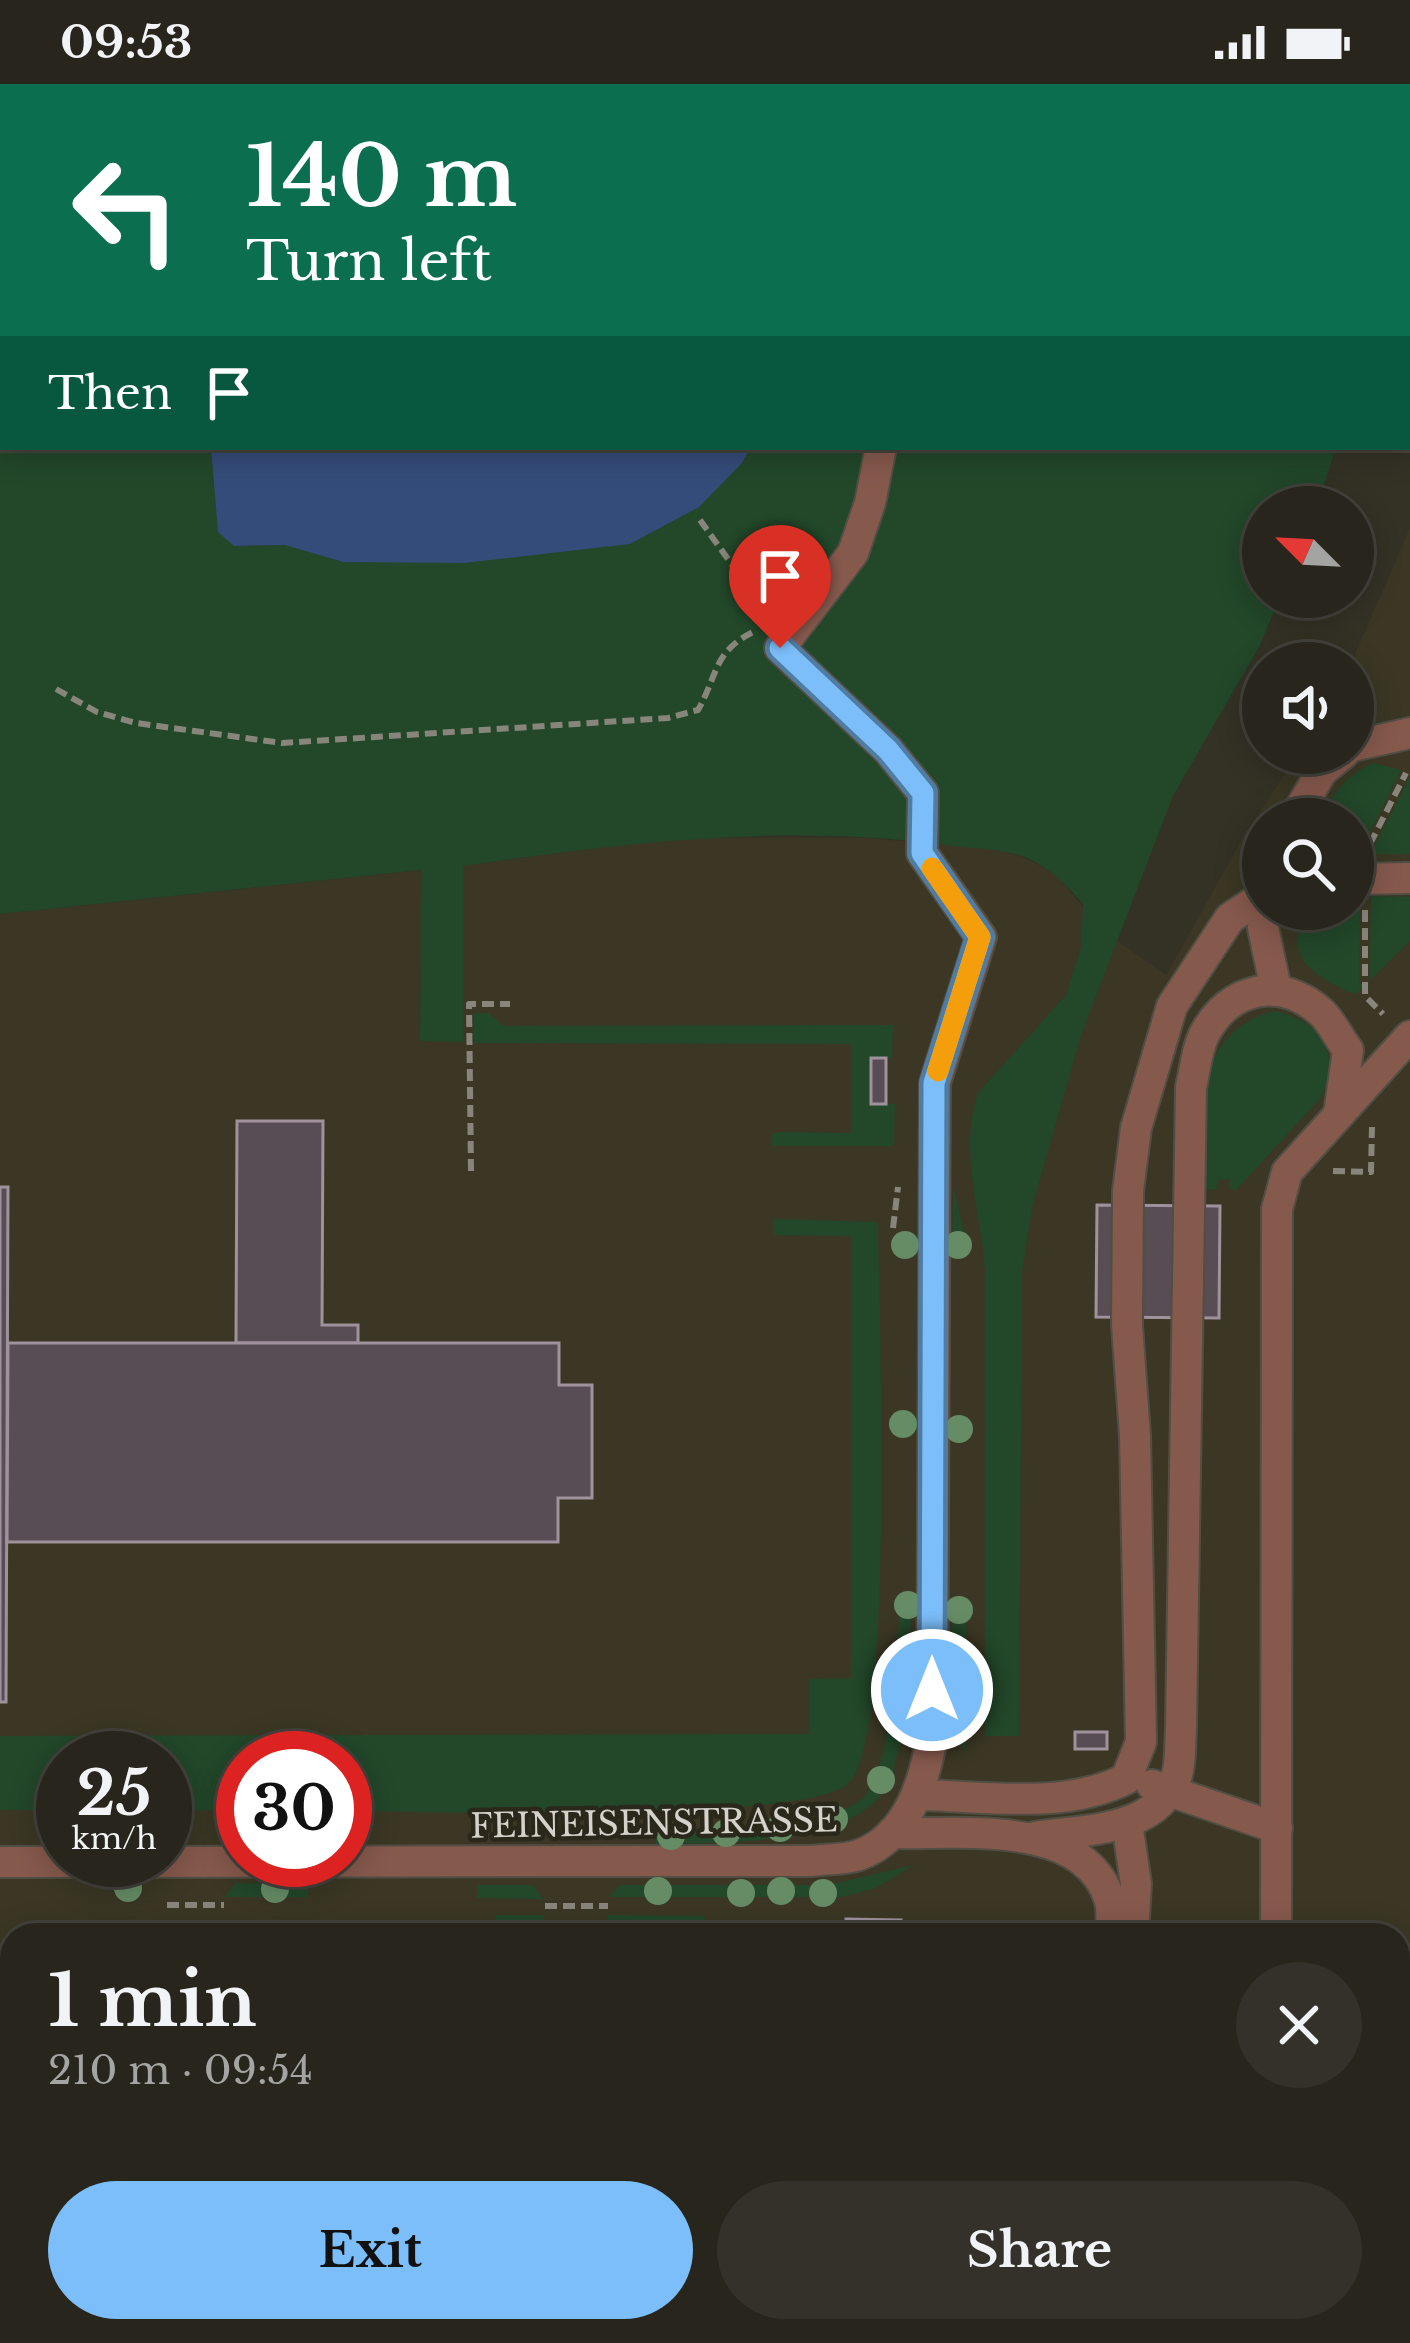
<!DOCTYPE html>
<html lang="en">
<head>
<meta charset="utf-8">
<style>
	:root { --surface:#27251c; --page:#333129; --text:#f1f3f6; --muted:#a4a5a3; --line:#43423b; --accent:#7cbef9 }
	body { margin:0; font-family:"Libre Baskerville",serif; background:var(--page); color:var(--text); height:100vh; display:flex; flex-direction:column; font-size:45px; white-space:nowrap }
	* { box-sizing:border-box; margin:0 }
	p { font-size:39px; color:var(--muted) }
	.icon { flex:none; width:66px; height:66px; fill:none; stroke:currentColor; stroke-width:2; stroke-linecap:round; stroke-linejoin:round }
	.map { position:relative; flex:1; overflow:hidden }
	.details { position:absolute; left:0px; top:1839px; width:1410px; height:420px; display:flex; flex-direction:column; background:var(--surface); border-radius:36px 36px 0 0; box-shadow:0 6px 30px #0003,0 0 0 3px var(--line) }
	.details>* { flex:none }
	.guide { position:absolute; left:0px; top:0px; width:1410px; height:366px; box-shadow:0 6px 30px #0003,0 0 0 3px var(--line); background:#0b6e4f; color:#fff; overflow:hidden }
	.needle { width:78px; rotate:294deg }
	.tools { position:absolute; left:1242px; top:402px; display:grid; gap:24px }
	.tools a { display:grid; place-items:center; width:132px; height:132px; border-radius:50%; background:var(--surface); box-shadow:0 6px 30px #0003,0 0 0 3px var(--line); font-size:60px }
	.speed { position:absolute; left:36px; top:1647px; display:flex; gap:24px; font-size:60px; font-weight:700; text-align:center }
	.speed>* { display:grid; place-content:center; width:156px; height:156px; border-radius:50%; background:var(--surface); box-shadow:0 6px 30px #0003,0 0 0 3px var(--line); line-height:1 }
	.speed small { font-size:30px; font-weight:400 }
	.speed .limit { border:18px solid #d22; background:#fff; color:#111 }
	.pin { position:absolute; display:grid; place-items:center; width:102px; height:102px; color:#fff; margin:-123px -51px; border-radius:50% 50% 50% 0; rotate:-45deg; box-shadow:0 0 12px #0007 }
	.pin .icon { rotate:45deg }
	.me { position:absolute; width:132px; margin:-66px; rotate:0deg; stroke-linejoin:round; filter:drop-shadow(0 0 9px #0008) }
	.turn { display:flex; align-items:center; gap:42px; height:252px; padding:0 48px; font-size:54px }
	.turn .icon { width:156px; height:156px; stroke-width:2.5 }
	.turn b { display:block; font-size:84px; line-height:102px }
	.then { display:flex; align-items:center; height:114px; padding:0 48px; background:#0003; gap:24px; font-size:45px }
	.round { display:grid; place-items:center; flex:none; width:126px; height:126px; border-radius:63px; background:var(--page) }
	.headline { display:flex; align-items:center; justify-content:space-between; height:204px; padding:0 48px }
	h1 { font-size:72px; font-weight:700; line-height:90px }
	.action { display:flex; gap:24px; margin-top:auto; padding:24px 48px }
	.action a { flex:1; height:138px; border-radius:72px; background:var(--accent); color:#111; font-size:48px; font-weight:700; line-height:138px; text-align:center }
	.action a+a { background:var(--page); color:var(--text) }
	.status { display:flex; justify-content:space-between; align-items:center; height:84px; padding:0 60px; background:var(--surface); direction:ltr }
	.status svg { height:33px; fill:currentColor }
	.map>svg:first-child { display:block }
	.built { fill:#3b3724; fill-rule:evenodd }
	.green { fill:#224729 }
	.water { fill:#344c79 }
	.building { fill:#584c55; stroke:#9f929c; stroke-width:3 }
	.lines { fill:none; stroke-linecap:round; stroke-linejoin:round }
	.minor-casing { stroke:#514e43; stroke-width:34 }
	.path { stroke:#88857b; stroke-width:6; stroke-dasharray:12 6; stroke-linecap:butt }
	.minor { stroke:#86594d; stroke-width:30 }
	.tree { fill:#668c66 }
	.route-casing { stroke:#517ca2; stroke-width:30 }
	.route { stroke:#7cbef9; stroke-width:21 }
	.slow { stroke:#f59e0b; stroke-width:21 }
	.labels { text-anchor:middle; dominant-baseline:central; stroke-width:9; stroke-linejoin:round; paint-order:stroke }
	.street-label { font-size:33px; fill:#d4d2ca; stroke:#2a271b }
</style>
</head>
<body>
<div class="status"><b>09:53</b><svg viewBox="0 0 49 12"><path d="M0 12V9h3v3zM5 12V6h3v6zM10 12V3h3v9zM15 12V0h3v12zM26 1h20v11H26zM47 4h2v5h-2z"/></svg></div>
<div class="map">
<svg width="1410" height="2259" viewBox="0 0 1410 2259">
	<rect width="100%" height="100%" fill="#343125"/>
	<path class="built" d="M1410,444V2259H0V830L462,782L672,754H865L996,765L1026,774L1056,790L1102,846L1166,891L1245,750L1299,669H1353L1351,579ZM1263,735H1353V825H1263ZM63,1674H165V1776H63ZM243,1674H345V1776H243ZM12,1851H1398V2247H12Z"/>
	<g class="green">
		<path d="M0,0L95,3H3V363H211L234,462L285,461L343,478L742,379L751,363H1336L1317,423H1263V513H1280L1260,561L1173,712L1081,951L1032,1123L1022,1189L1019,1652H985V1186C981,1127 958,1067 978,1009L1066,911L1081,863L1083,820C1066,800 1051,785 1027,774C1000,764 973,765 946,761C785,739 622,759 463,782V958L420,957L421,786L0,830Z"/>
		<polygon points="97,0 329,0 327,3"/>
		<polygon points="420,0 662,0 668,3 428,3"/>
		<polygon points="1187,0 1372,0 1373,3 1188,3"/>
		<path d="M1373,679L1401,686L1360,769H1353V735H1319C1334,709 1345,692 1373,679Z"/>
		<polygon points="1410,693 1410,770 1370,770"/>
		<path d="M1353,812L1360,813L1359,898L1364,903L1356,910C1318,897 1272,867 1315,825H1353Z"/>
		<polygon points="1371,812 1410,813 1410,857 1370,896"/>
		<path d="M1275,927C1322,937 1343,971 1320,1015L1237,1105L1229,1106V1095L1218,1096L1217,1105L1201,1106C1203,1036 1189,948 1275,927Z"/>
		<polygon points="473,929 489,929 504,942 893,941 892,974 871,975 871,1019 895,1020 894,1062 771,1062 771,1050 782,1048 851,1049 851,960 474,959"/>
		<polygon points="953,1101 965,1152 965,1170 952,1170"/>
		<path d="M773,1135L878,1138C879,1225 895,1649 850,1698C811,1741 421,1727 345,1727V1674H243V1727L165,1726V1674H63V1726H0V1652L809,1650L810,1595L851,1594V1152L773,1151Z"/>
		<path d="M952,1520H965V1669C944,1624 952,1568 952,1520Z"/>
		<path d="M912,1522C908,1574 908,1641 892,1690C869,1765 721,1758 656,1760V1747C702,1746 833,1745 864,1713C892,1683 897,1565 900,1523Z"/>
		<polygon points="914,1781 876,1804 842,1813 609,1813 620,1801 828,1801"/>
		<polygon points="236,1799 308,1800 308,1813 224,1813"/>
		<polygon points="477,1801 532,1801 544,1815 477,1814"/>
		<rect x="496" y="1831" width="48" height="20"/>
		<polygon points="608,1831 705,1832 704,1851 608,1851"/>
	</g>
	<polygon class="water" points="211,363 751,363 742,379 699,423 630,460 464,479 343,478 285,461 234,462 218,448"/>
	<g class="building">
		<rect x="871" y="974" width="15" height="46"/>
		<polygon points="237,1037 323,1037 322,1241 358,1241 358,1259 236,1259"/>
		<polygon points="0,1103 8,1103 6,1618 0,1618"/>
		<polygon points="1097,1121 1220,1122 1219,1234 1096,1233"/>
		<polygon points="8,1259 559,1259 559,1301 592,1301 592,1414 558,1414 558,1458 7,1458"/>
		<rect x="1075" y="1648" width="32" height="17"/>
		<polygon points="846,1835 901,1836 901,1851 846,1851"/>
		<polygon points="0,2027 12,2027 12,2247 75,2247 75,2259 0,2259"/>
		<rect x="1398" y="2116" width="12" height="68"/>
		<rect x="75" y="2247" width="167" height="12"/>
	</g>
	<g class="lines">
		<g class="minor-casing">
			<g id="minor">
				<polyline points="1353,662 1410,649"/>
				<polyline points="1294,735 1322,687 1344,669"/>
				<polyline points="1353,795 1410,794"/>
				<polyline points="1265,825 1263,844 1276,905"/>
				<polyline points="1152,1701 1277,1744"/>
				<path d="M918,1711C985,1712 1064,1726 1126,1695L1141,1658L1135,1352L1127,1241L1128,1107L1136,1044L1172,922L1230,834L1263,812"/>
				<polyline points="1127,1739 1136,1800 1133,1851"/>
				<path d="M892,1749C958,1751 1083,1734 1109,1814C1113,1825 1111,1840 1111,1851"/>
				<path d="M1035,1753C1084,1745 1158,1749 1177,1691C1181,1677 1180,1657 1181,1643L1191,1003C1195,986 1197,964 1205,949C1230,903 1280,892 1321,928C1331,937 1339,954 1348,966L1339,1030"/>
				<path d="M0,1778L811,1777C825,1775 845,1776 859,1771C908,1753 924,1699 932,1653L935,999L981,853L922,769L923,709L888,666L780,564L853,469L870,419L881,363"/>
				<polyline points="1276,1851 1277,1125 1287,1088 1410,952"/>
				<polyline points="1075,2259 1075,2247"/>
				<polyline points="1127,2259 1127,2247"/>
				<polyline points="1274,2259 1274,2247"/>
			</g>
		</g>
		<g class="path">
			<polyline points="715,0 721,3"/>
			<polyline points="827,0 835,3"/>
			<polyline points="1150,0 1151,3"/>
			<polyline points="1187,0 1188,3"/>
			<polyline points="1372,0 1373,3"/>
			<polyline points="700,436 768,531"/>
			<path d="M56,605L97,628L136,639L282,659L668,634L698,626C718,591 713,568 753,548"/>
			<polyline points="1370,760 1406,689"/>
			<polyline points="1365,826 1365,912 1383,930"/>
			<polyline points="471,1087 469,920 510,920"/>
			<polyline points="1333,1087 1371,1088 1372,1043"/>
			<polyline points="893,1144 898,1103"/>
			<polyline points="167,1821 224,1821"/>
			<polyline points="545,1822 608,1822"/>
		</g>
		<use href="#minor" class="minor"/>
	</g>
	<g class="tree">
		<circle cx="905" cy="1161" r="14"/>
		<circle cx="958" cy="1161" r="14"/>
		<circle cx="903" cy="1340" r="14"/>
		<circle cx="959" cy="1345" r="14"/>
		<circle cx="908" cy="1521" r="14"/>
		<circle cx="959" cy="1526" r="14"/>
		<circle cx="900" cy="1577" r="14"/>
		<circle cx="958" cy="1584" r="14"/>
		<circle cx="894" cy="1634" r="14"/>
		<circle cx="881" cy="1696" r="14"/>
		<circle cx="834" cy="1735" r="14"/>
		<circle cx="780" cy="1744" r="14"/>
		<circle cx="726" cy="1749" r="14"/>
		<circle cx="671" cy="1752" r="14"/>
		<circle cx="128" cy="1804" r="14"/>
		<circle cx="275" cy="1805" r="14"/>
		<circle cx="658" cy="1807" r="14"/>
		<circle cx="781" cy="1807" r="14"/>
		<circle cx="741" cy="1809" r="14"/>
		<circle cx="823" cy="1809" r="14"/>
	</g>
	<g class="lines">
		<g class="route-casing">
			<polyline id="route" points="780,564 888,666 923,709 922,769 980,853 934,999 932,1606"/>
		</g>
		<use href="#route" class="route"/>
		<polyline class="slow" points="932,784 980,853 938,987"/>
	</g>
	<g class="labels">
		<g class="street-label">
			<text transform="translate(654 1739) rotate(-1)">FEINEISENSTRASSE</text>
		</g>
	</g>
</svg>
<div class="tools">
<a><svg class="needle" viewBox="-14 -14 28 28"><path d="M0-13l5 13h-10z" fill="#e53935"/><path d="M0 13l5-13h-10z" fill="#a4a5a3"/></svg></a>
<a><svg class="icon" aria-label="sound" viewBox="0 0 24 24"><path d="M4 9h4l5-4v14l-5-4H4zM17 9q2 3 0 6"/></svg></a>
<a><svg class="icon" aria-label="search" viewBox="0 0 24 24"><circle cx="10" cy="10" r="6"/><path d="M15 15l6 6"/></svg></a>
</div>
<div class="speed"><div>25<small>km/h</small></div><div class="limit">30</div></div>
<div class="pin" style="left:780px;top:564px;background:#d93025"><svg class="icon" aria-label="arrive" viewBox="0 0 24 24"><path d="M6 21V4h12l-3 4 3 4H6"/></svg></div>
<svg class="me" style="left:932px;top:1606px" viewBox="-20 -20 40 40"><circle r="17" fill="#7cbef9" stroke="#fff" stroke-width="3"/><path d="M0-11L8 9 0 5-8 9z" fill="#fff"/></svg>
<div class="guide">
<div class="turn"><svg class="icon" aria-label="left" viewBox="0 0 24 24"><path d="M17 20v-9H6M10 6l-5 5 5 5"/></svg><div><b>140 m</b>Turn left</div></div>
<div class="then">Then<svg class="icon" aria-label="arrive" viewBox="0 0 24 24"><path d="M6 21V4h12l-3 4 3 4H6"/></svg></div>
</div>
<section class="details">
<div class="headline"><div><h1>1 min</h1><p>210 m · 09:54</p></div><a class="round"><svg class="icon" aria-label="close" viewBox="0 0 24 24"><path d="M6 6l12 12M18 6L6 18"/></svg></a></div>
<div class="action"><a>Exit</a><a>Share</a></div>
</section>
</div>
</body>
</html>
